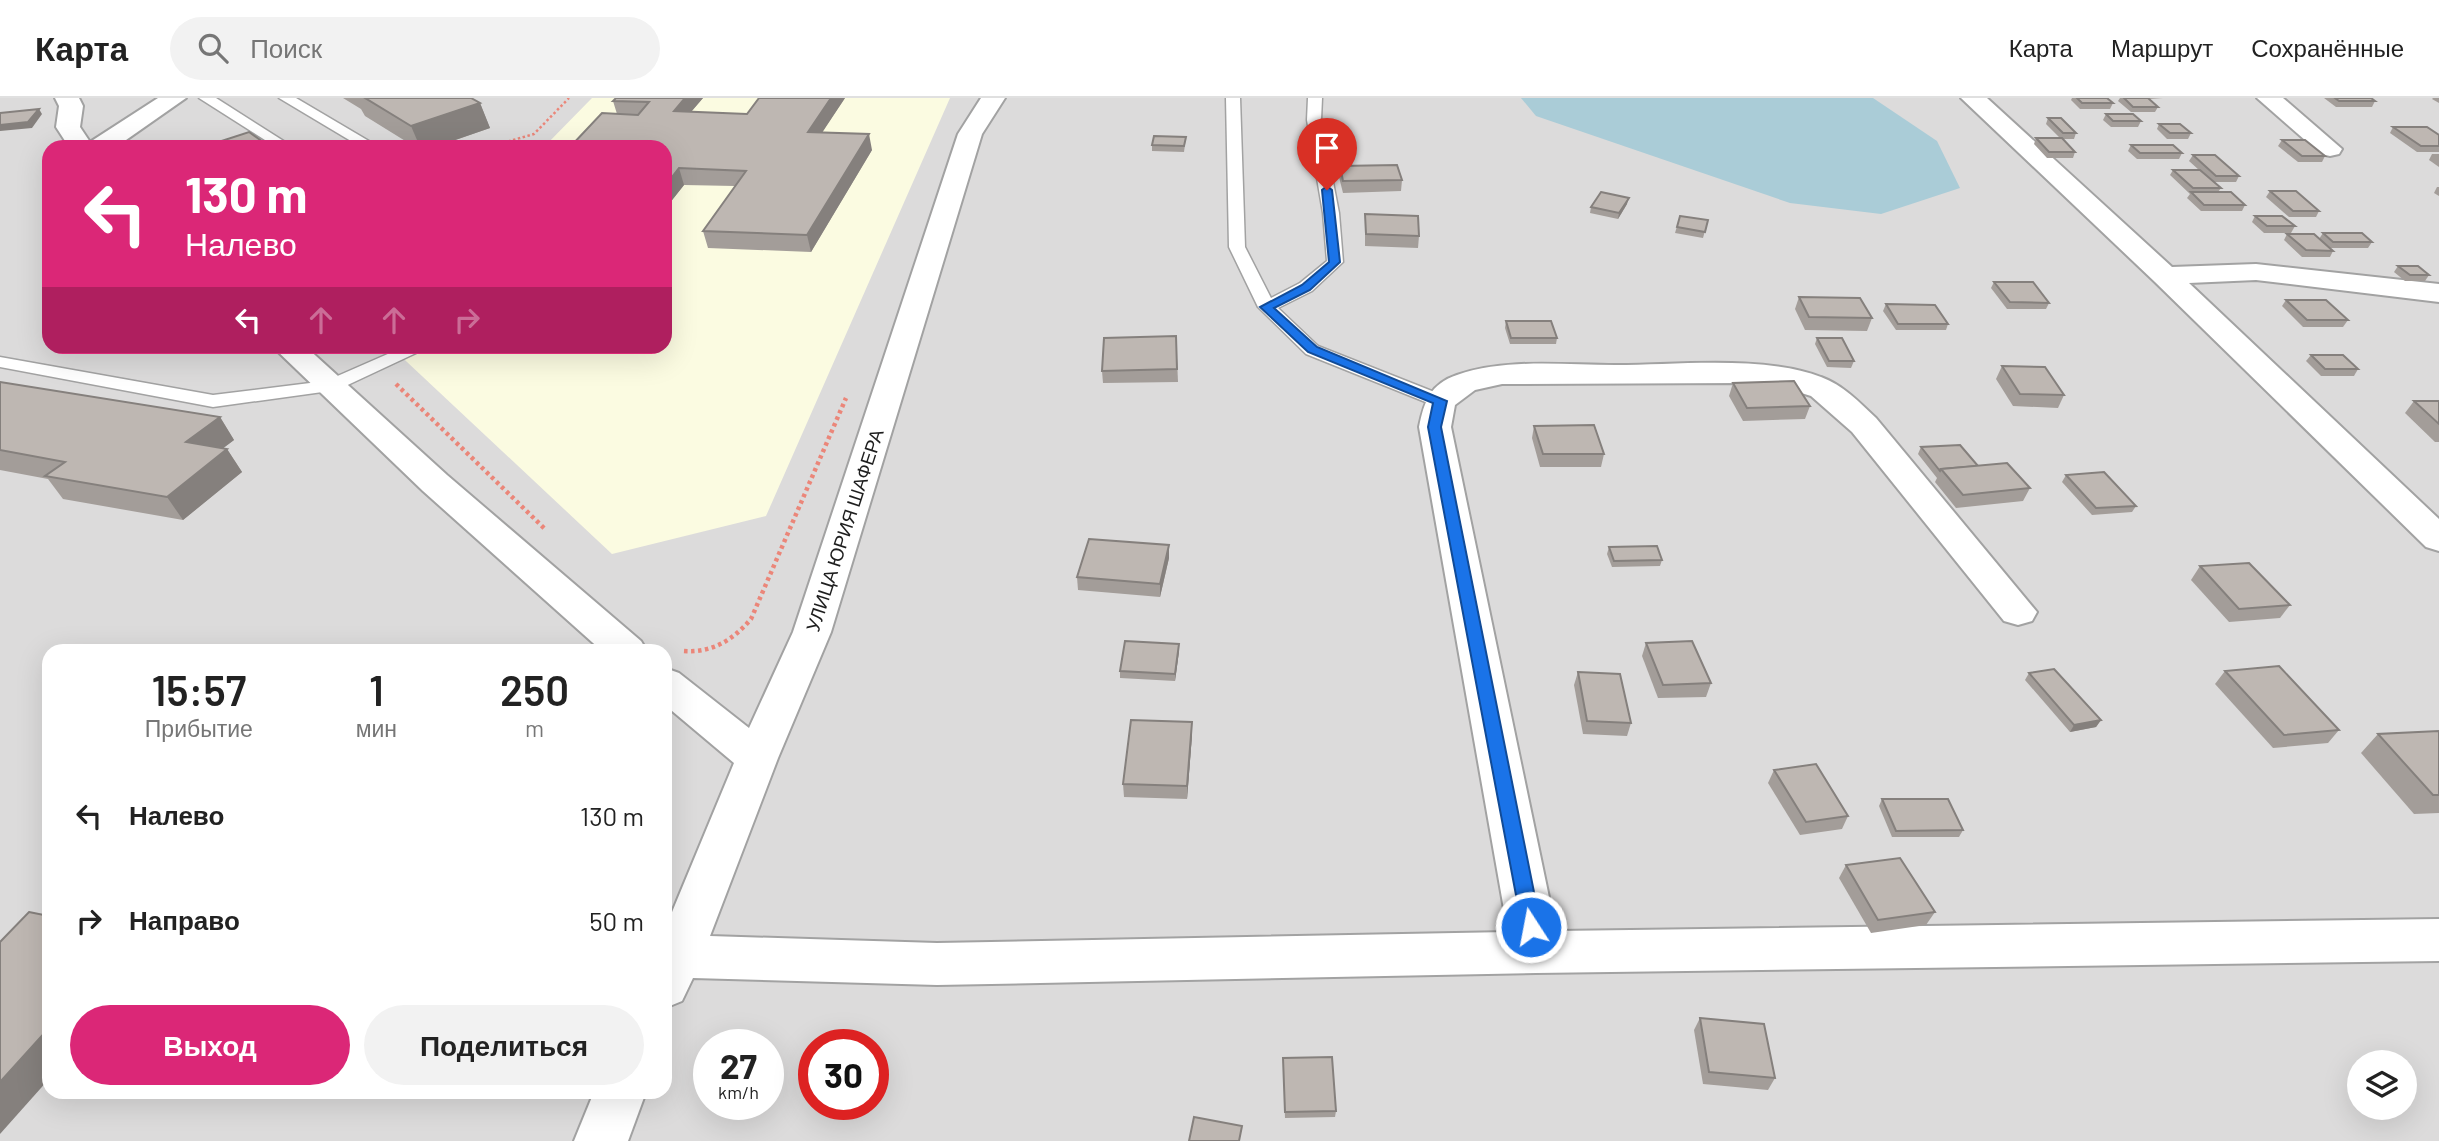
<!DOCTYPE html>
<html lang="ru">
<head>
<meta charset="utf-8">
<style>
	:root { --surface:#fff; --page:#f2f2f2; --text:#222; --muted:#767676; --line:#e0e0e0; --accent:#db2777 }
	body { margin:0; font-family:Barlow,sans-serif; background:var(--page); color:var(--text); height:100vh; display:flex; flex-direction:column; font-size:26px; white-space:nowrap }
	* { box-sizing:border-box; margin:0 }
	p { font-size:23px; color:var(--muted) }
	.icon { flex:none; width:38px; height:38px; fill:none; stroke:currentColor; stroke-width:2; stroke-linecap:round; stroke-linejoin:round }
	.map { position:relative; flex:1; overflow:hidden }
	.details { position:absolute; left:42px; top:546px; width:630px; height:455px; display:flex; flex-direction:column; background:var(--surface); border-radius:21px; box-shadow:0 7px 28px #0002 }
	.details>* { flex:none }
	.guide { position:absolute; left:42px; top:42px; width:630px; height:214px; border-radius:21px; box-shadow:0 7px 28px #0002; background:#db2777; color:#fff; overflow:hidden }
	.buttons { position:absolute; left:2347px; top:952px; display:grid; gap:14px }
	.buttons a { display:grid; place-items:center; width:70px; height:70px; border-radius:50%; background:var(--surface); box-shadow:0 7px 28px #0002; font-size:35px }
	.speed { position:absolute; left:693px; top:931px; display:flex; gap:14px; font-size:35px; font-weight:700; text-align:center }
	.speed>* { display:grid; place-content:center; width:91px; height:91px; border-radius:50%; background:var(--surface); box-shadow:0 7px 28px #0002; line-height:1 }
	.speed small { font-size:18px; font-weight:400 }
	.speed .limit { border:10px solid #d22; background:#fff; color:#111 }
	.pin { position:absolute; display:grid; place-items:center; width:60px; height:60px; color:#fff; margin:-72px -30px; border-radius:50% 50% 50% 0; rotate:-45deg; box-shadow:0 0 7px #0007 }
	.pin .icon { rotate:45deg }
	.me { position:absolute; width:77px; margin:-38px; rotate:349deg; stroke-linejoin:round; filter:drop-shadow(0 0 5px #0008) }
	.turn { display:flex; align-items:center; gap:24px; height:147px; padding:0 28px; font-size:32px }
	.turn .icon { width:91px; height:91px; stroke-width:2.5 }
	.turn b { display:block; font-size:49px; line-height:60px }
	.lanes { display:flex; align-items:center; height:66px; padding:0 28px; background:#0003; justify-content:center; gap:35px; direction:ltr }
	.lanes .off { opacity:.35 }
	.eta { display:flex; justify-content:space-evenly; align-items:center; height:119px; text-align:center }
	.eta b { font-size:42px; font-weight:600; line-height:49px }
	.primary-button { display:flex; gap:14px; margin-top:auto; padding:14px 28px }
	.primary-button a { flex:1; height:80px; border-radius:42px; background:var(--accent); color:#fff; font-size:28px; font-weight:600; line-height:80px; text-align:center }
	.primary-button a+a { background:var(--page); color:var(--text) }
	ul { padding:0; list-style:none }
	li { display:flex; align-items:center; gap:21px; height:105px; padding:0 28px }
	li div { flex:1 }
	li b { display:block; font-size:26px }
	li em { font-style:normal }
	header { display:flex; align-items:center; gap:42px; box-sizing:border-box; height:98px; padding:0 35px; background:var(--surface); border-bottom:2px solid var(--line) }
	header strong { font-size:33px }
	nav { display:flex; gap:38px; margin-inline-start:auto; font-size:24px }
	.search { width:490px; height:63px; background:var(--page); display:flex; align-items:center; gap:18px; box-sizing:border-box; padding:0 24px; border-radius:38px; color:var(--muted); font-size:26px }
	.map>svg:first-child { display:block }
	.residential { fill:#dcdbdb; fill-rule:evenodd }
	.education { fill:#fbfbe1 }
	.water { fill:#aaccd7 }
	.lines { fill:none; stroke-linecap:round; stroke-linejoin:round }
	.service-casing { stroke:#a2a2a2; stroke-width:3 }
	.minor-casing { stroke:#a2a2a2; stroke-width:4 }
	.path-far1 { stroke:#eb8679; stroke-width:2.5; stroke-dasharray:2.5 2.5; stroke-linecap:butt }
	.path { stroke:#eb8679; stroke-width:4.5; stroke-dasharray:3.5 3.5; stroke-linecap:butt }
	.service { fill:#fff; fill-rule:evenodd }
	.minor { fill:#fff; fill-rule:evenodd }
	.wall { fill:#a39d99 }
	.shaded-wall { fill:#85807d }
	.building { fill:#beb7b2; stroke:#85807d; stroke-width:2 }
	.route { fill:#1a73e8; stroke:#114b97; stroke-width:2 }
	.labels { text-anchor:middle; dominant-baseline:central; stroke-width:5; stroke-linejoin:round; paint-order:stroke }
	.street-label { font-size:19px; fill:#1e1e1e; stroke:#fff }
</style>
</head>
<body>
<header>
<strong>Карта</strong>
<div class="search"><svg class="icon" aria-label="search" viewBox="0 0 24 24"><circle cx="10" cy="10" r="6"/><path d="M15 15l6 6"/></svg>Поиск</div>
<nav><a>Карта</a><a>Маршрут</a><a>Сохранённые</a></nav>
</header>
<div class="map">
<svg width="2439" height="1043" viewBox="0 0 2439 1043">
	<rect width="100%" height="100%" fill="#eeebe5"/>
	<path class="residential" d="M0,0H2439V1043H0ZM49,49H665V248H49ZM49,553H665V994H49ZM709,947H768V1006H709ZM814,947H873V1006H814ZM2359,964H2404V1010H2359Z"/>
	<polygon class="education" points="592,0 950,0 766,418 612,456 391,249 665,248 665,49 544,49"/>
	<polygon class="water" points="1521,0 1873,0 1937,43 1960,90 1881,116 1790,105 1536,18"/>
	<g class="lines">
		<g class="service-casing">
			<g id="service">
				<polygon points="199,0 216,0 293,49 276,49"/>
				<polygon points="279,0 296,0 379,49 361,49"/>
				<polygon points="1226,0 1240,0 1245,149 1271,200 1300,185 1327,163 1323,115 1307,22 1308,0 1322,0 1321,22 1339,115 1343,164 1312,193 1278,210 1318,248 1447,299 1449,303 1447,307 1433,307 1306,256 1258,209 1229,149"/>
				<polygon points="406,248 431,248 337,292 213,309 0,269 0,259 213,297 326,283"/>
			</g>
		</g>
		<g class="minor-casing">
			<g id="minor">
				<polygon points="55,0 79,0 83,8 80,29 90,44 158,0 186,0 116,49 69,49 56,29 59,8"/>
				<path d="M981,0H1005L982,36L831,534L778,660L710,838L937,845L1508,834L1419,329C1424,304 1430,286 1457,277C1505,260 1564,267 1615,267C1676,267 1765,257 1821,279C1843,287 1859,304 1876,320L2037,514L2032,523L2018,527L2004,523L1852,334L1811,298L1779,288L1740,285L1502,286L1475,292L1455,307L1451,329L1556,833L2439,821V863L1536,875L937,887L693,880L682,903L665,910V831L734,665L665,607V570L679,575L749,630L793,534L958,36Z"/>
				<polygon points="1961,0 1987,0 2172,169 2256,166 2439,186 2439,204 2256,182 2189,185 2439,421 2439,453 2426,449 2155,184"/>
				<polygon points="2257,0 2283,0 2342,51 2339,56 2330,58 2321,56"/>
				<polygon points="272,248 305,248 447,377 641,543 647,553 602,553 423,393"/>
				<polygon points="594,994 646,994 628,1043 574,1043"/>
			</g>
		</g>
		<polyline class="path-far1" points="489,49 534,36 569,0"/>
		<g class="path">
			<polyline points="396,286 545,431"/>
			<path d="M684,553C712,555 733,542 751,521L846,300"/>
		</g>
		<use href="#service" class="service"/>
		<use href="#minor" class="minor"/>
	</g>
	<g class="wall">
		<polygon points="343,0 471,0 480,5 490,30 435,49 415,49 365,18 361,11"/>
		<polygon points="616,0 703,0 691,14 747,16 845,0 822,34 872,52 811,154 708,150 703,133 735,88 684,87 665,111 665,49 617,16 613,3"/>
		<polygon points="2072,0 2107,0 2113,5 2110,11 2080,11 2071,2"/>
		<polygon points="2120,0 2163,0 2149,1 2158,9 2155,14 2131,14 2118,3"/>
		<polygon points="2324,0 2371,0 2375,3 2372,9 2336,9"/>
		<polygon points="2433,0 2439,0 2439,5 2432,1"/>
		<polygon points="2106,16 2141,23 2138,29 2111,29 2103,22"/>
		<polygon points="2048,20 2076,35 2074,41 2062,41 2075,54 2073,60 2047,60 2034,46 2036,40 2060,40 2046,26"/>
		<polygon points="2159,26 2191,35 2188,41 2167,41 2157,31"/>
		<polygon points="2393,29 2439,37 2439,54 2417,54 2390,35"/>
		<polygon points="1186,39 1184,54 1152,53 1152,47"/>
		<polygon points="2282,42 2325,58 2322,64 2298,64 2278,48"/>
		<polygon points="2131,47 2182,55 2179,61 2137,61 2128,53"/>
		<polygon points="2432,56 2439,56 2439,69 2429,62"/>
		<polygon points="2193,57 2239,78 2236,84 2214,84 2221,90 2218,94 2245,107 2242,113 2201,113 2187,100 2190,96 2170,77 2173,72 2199,72 2189,63"/>
		<polygon points="1340,68 1402,82 1401,93 1343,95 1339,79"/>
		<polygon points="2437,89 2439,89 2439,98 2434,95"/>
		<polygon points="2270,93 2319,113 2316,119 2289,119 2266,99"/>
		<polygon points="1627,106 1618,121 1590,115 1591,109"/>
		<polygon points="1365,116 1419,138 1418,150 1365,148"/>
		<polygon points="1680,118 1708,122 1703,140 1675,135"/>
		<polygon points="2255,118 2295,128 2291,135 2264,135 2252,124"/>
		<polygon points="2323,135 2372,144 2368,150 2330,150 2333,153 2330,159 2302,159 2284,142 2287,136 2319,141"/>
		<polygon points="2398,168 2429,177 2425,183 2405,183 2394,174"/>
		<polygon points="1994,184 2049,205 2046,211 2007,211 1991,190"/>
		<polygon points="1799,199 1872,220 1867,233 1805,232 1795,211"/>
		<polygon points="2286,202 2348,222 2343,229 2303,229 2282,208"/>
		<polygon points="1886,206 1948,226 1946,232 1896,232 1883,213"/>
		<polygon points="1506,223 1557,240 1556,246 1510,246 1505,230"/>
		<polygon points="1176,238 1178,284 1103,285 1102,273"/>
		<polygon points="1817,240 1854,263 1851,270 1827,269 1815,246"/>
		<polygon points="2311,257 2358,271 2354,278 2321,278 2306,263"/>
		<polygon points="2002,268 2064,297 2058,310 2013,308 1996,281"/>
		<polygon points="0,284 220,319 234,342 223,350 227,351 242,374 183,422 63,401 48,381 0,372"/>
		<polygon points="1733,285 1810,308 1805,321 1743,323 1729,298"/>
		<polygon points="2414,303 2439,303 2439,344 2435,344 2405,315"/>
		<polygon points="1534,328 1604,356 1601,369 1540,369 1532,340"/>
		<polygon points="1921,349 1978,368 2030,390 2023,403 1956,410 1935,384 1937,380 1918,356"/>
		<polygon points="2066,377 2136,408 2132,414 2092,417 2062,384"/>
		<polygon points="1169,447 1169,460 1160,499 1078,492 1077,479"/>
		<polygon points="1609,449 1662,462 1660,468 1612,469 1607,456"/>
		<polygon points="2200,468 2290,507 2280,520 2229,524 2191,482"/>
		<polygon points="1646,545 1711,585 1706,599 1658,600 1642,558"/>
		<polygon points="1179,553 1175,583 1120,580 1120,573"/>
		<polygon points="2225,573 2339,632 2328,645 2273,650 2215,586"/>
		<polygon points="1578,574 1631,625 1627,638 1583,636 1574,587"/>
		<polygon points="2029,575 2101,622 2096,629 2070,634 2025,582"/>
		<polygon points="1192,624 1192,637 1187,701 1124,699 1123,686"/>
		<polygon points="2439,633 2439,715 2414,716 2361,655 2378,636"/>
		<polygon points="1774,672 1848,718 1842,731 1800,737 1768,685"/>
		<polygon points="1882,701 1963,732 1959,739 1892,739 1879,708"/>
		<polygon points="1846,767 1935,814 1926,827 1871,835 1839,780"/>
		<polygon points="1700,920 1775,980 1768,992 1703,986 1694,932"/>
		<polygon points="1283,960 1336,1013 1335,1019 1285,1020"/>
	</g>
	<g class="shaded-wall">
		<polygon points="685,0 703,0 678,29 674,13"/>
		<polygon points="831,0 845,0 812,50 808,34"/>
		<polygon points="480,5 490,30 435,49 420,49 411,28"/>
		<polygon points="39,11 42,16 32,30 0,33 0,27"/>
		<polygon points="869,36 872,52 811,154 807,137"/>
		<polygon points="679,70 684,87 665,111 665,88"/>
		<polygon points="1629,100 1627,106 1618,121 1619,115"/>
		<polygon points="220,319 234,342 201,367 186,344"/>
		<polygon points="227,351 242,374 183,422 167,399"/>
		<polygon points="1169,447 1169,460 1160,499 1160,486"/>
		<polygon points="1179,546 1179,553 1175,583 1175,576"/>
		<polygon points="2101,622 2096,629 2070,634 2074,627"/>
		<polygon points="1192,624 1192,637 1187,701 1187,688"/>
		<polygon points="49,930 49,981 0,1036 0,984"/>
	</g>
	<g class="building">
		<polygon points="365,0 471,0 480,5 411,28"/>
		<polygon points="616,0 685,0 674,13 747,16 759,0 831,0 808,34 869,36 807,137 703,133 746,73 679,70 665,88 665,49 570,49 602,15 638,17 649,4 613,3"/>
		<polygon points="2077,0 2107,0 2113,5 2082,5"/>
		<polygon points="2124,0 2148,0 2158,9 2133,9"/>
		<polygon points="2335,0 2371,0 2375,3 2339,3"/>
		<polygon points="39,11 28,24 0,27 0,15"/>
		<polygon points="2106,16 2133,16 2141,23 2113,23"/>
		<polygon points="2048,20 2061,20 2076,35 2063,35"/>
		<polygon points="2159,26 2180,26 2191,35 2170,35"/>
		<polygon points="2393,29 2427,29 2439,37 2439,48 2421,48"/>
		<polygon points="249,34 270,49 203,49"/>
		<polygon points="1154,38 1186,39 1184,48 1152,47"/>
		<polygon points="2036,40 2062,40 2075,54 2049,54"/>
		<polygon points="2282,42 2305,42 2325,58 2302,58"/>
		<polygon points="2131,47 2173,47 2182,55 2140,55"/>
		<polygon points="2193,57 2215,57 2239,78 2216,78"/>
		<polygon points="1397,67 1402,82 1343,83 1340,68"/>
		<polygon points="2173,72 2200,72 2221,90 2193,90"/>
		<polygon points="2270,93 2296,93 2319,113 2293,113"/>
		<polygon points="1601,94 1629,100 1619,115 1591,109"/>
		<polygon points="2191,94 2231,94 2245,107 2204,107"/>
		<polygon points="1365,116 1418,118 1419,138 1366,136"/>
		<polygon points="1680,118 1708,122 1705,134 1677,129"/>
		<polygon points="2255,118 2282,118 2295,128 2267,128"/>
		<polygon points="2323,135 2362,135 2372,144 2333,144"/>
		<polygon points="2287,136 2314,136 2333,153 2306,152"/>
		<polygon points="2398,168 2418,168 2429,177 2410,177"/>
		<polygon points="1994,184 2033,184 2049,205 2010,204"/>
		<polygon points="1799,199 1860,200 1872,220 1809,219"/>
		<polygon points="2286,202 2326,202 2348,222 2307,222"/>
		<polygon points="1886,206 1935,207 1948,226 1898,226"/>
		<polygon points="1506,223 1551,223 1557,240 1511,240"/>
		<polygon points="1176,238 1177,271 1102,273 1104,240"/>
		<polygon points="1817,240 1842,240 1854,263 1829,263"/>
		<polygon points="2311,257 2343,257 2358,271 2325,271"/>
		<polygon points="2002,268 2045,269 2064,297 2020,296"/>
		<polygon points="1794,283 1810,308 1747,310 1733,285"/>
		<polygon points="0,284 220,319 186,344 227,351 167,399 45,378 65,364 0,352"/>
		<polygon points="2414,303 2439,303 2439,326"/>
		<polygon points="1594,327 1604,356 1543,356 1534,328"/>
		<polygon points="1960,347 1978,368 1941,371 1940,373 1921,349"/>
		<polygon points="2007,365 2030,390 1963,397 1941,371"/>
		<polygon points="2104,374 2136,408 2096,410 2066,377"/>
		<polygon points="1089,441 1169,447 1160,486 1077,479"/>
		<polygon points="1657,448 1662,462 1614,463 1609,449"/>
		<polygon points="2249,465 2290,507 2239,511 2200,468"/>
		<polygon points="1125,543 1179,546 1175,576 1120,573"/>
		<polygon points="1692,543 1711,585 1663,587 1646,545"/>
		<polygon points="2279,568 2339,632 2284,637 2225,573"/>
		<polygon points="2054,571 2101,622 2074,627 2029,575"/>
		<polygon points="1578,574 1620,576 1631,625 1587,623"/>
		<polygon points="1131,622 1192,624 1187,688 1123,686"/>
		<polygon points="2439,633 2439,697 2433,697 2378,636"/>
		<polygon points="1816,666 1848,718 1806,724 1774,672"/>
		<polygon points="1882,701 1948,701 1963,732 1896,733"/>
		<polygon points="1900,760 1935,814 1878,822 1846,767"/>
		<polygon points="29,814 49,818 49,930 0,984 0,844"/>
		<polygon points="1700,920 1764,926 1775,980 1709,974"/>
		<polygon points="1332,959 1336,1013 1285,1014 1283,960"/>
		<polygon points="1194,1019 1242,1028 1239,1043 1189,1043"/>
	</g>
	<polygon class="route" points="1327,88 1332,92 1340,164 1310,192 1274,210 1317,249 1447,303 1441,329 1541,829 1538,835 1531,837 1524,835 1522,829 1428,329 1433,305 1308,254 1260,209 1302,187 1329,164 1322,92"/>
	<g class="labels">
		<g class="street-label">
			<text transform="translate(844 432) rotate(-72)">УЛИЦА ЮРИЯ ШАФЕРА</text>
		</g>
	</g>
</svg>
<div class="buttons">
<a><svg class="icon" aria-label="layers" viewBox="0 0 24 24"><path d="M12 4l9 5-9 5-9-5zM3 14l9 5 9-5"/></svg></a>
</div>
<div class="speed"><div>27<small>km/h</small></div><div class="limit">30</div></div>
<div class="pin" style="left:1327px;top:92px;background:#d93025"><svg class="icon" aria-label="arrive" viewBox="0 0 24 24"><path d="M6 21V4h12l-3 4 3 4H6"/></svg></div>
<svg class="me" style="left:1531px;top:829px" viewBox="-20 -20 40 40"><circle r="17" fill="#1a73e8" stroke="#fff" stroke-width="3"/><path d="M0-11L8 9 0 5-8 9z" fill="#fff"/></svg>
<div class="guide">
<div class="turn"><svg class="icon" aria-label="left" viewBox="0 0 24 24"><path d="M17 20v-9H6M10 6l-5 5 5 5"/></svg><div><b>130 m</b>Налево</div></div>
<div class="lanes"><svg class="icon" aria-label="left" viewBox="0 0 24 24"><path d="M17 20v-9H6M10 6l-5 5 5 5"/></svg><svg class="icon off" aria-label="ahead" viewBox="0 0 24 24"><path d="M12 20V5M6 11l6-6 6 6"/></svg><svg class="icon off" aria-label="ahead" viewBox="0 0 24 24"><path d="M12 20V5M6 11l6-6 6 6"/></svg><svg class="icon off" aria-label="right" viewBox="0 0 24 24"><path d="M7 20v-9h11M14 6l5 5-5 5"/></svg></div>
</div>
<section class="details">
<div class="eta">
<div><b>15:57</b><p>Прибытие</p></div>
<div><b>1</b><p>мин</p></div>
<div><b>250</b><p>m</p></div>
</div>
<ul>
<li><svg class="icon" aria-label="left" viewBox="0 0 24 24"><path d="M17 20v-9H6M10 6l-5 5 5 5"/></svg><div><b>Налево</b></div><em>130 m</em></li>
<li><svg class="icon" aria-label="right" viewBox="0 0 24 24"><path d="M7 20v-9h11M14 6l5 5-5 5"/></svg><div><b>Направо</b></div><em>50 m</em></li>
</ul>
<div class="primary-button"><a>Выход</a><a>Поделиться</a></div>
</section>
</div>
</body>
</html>
